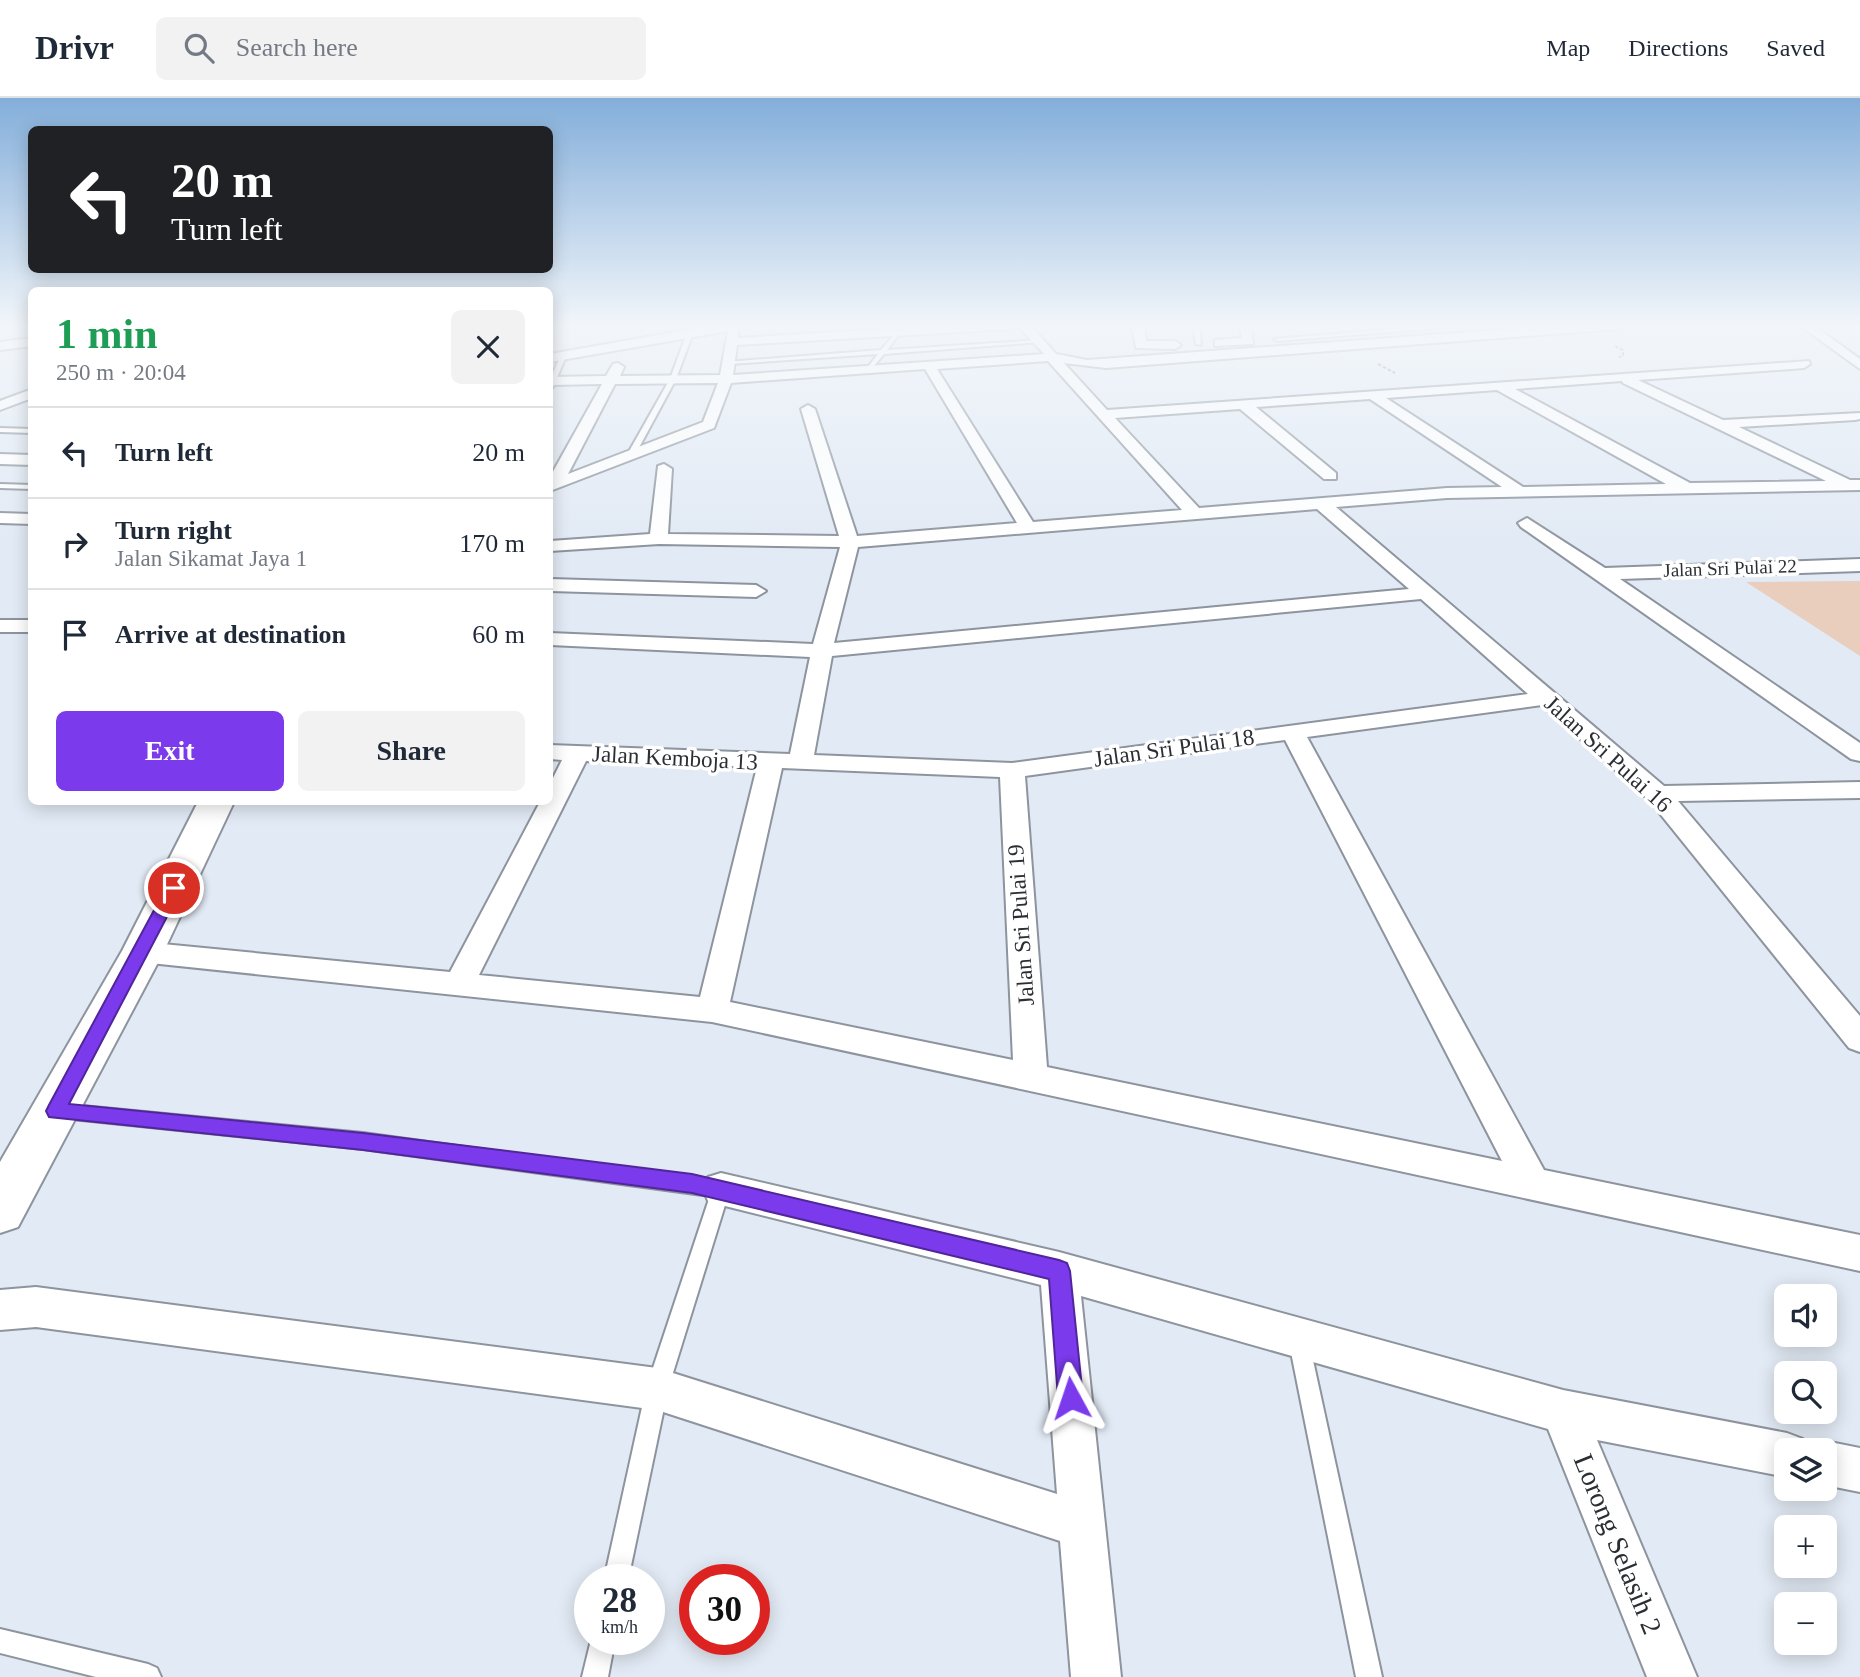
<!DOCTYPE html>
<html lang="en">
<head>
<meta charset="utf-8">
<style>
	:root { --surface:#fff; --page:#f2f2f3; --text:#1f2937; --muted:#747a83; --line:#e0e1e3; --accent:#7c3aed }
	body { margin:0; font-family:Georgia,serif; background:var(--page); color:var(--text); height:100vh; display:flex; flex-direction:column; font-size:26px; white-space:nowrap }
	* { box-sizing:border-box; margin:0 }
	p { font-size:23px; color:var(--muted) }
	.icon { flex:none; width:38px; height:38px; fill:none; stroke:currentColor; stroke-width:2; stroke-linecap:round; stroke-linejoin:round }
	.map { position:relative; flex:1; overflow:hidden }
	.drawer { position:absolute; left:28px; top:189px; width:525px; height:518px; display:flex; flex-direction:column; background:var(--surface); border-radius:10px; box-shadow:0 4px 18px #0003 }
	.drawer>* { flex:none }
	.guide { position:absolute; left:28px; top:28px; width:525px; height:147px; border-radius:10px; box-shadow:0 4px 18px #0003; background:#202124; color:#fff; overflow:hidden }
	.buttons { position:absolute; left:1774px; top:1186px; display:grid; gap:14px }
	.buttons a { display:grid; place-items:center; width:63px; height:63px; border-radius:10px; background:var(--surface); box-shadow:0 4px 18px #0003; font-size:35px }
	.speed { position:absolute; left:574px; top:1466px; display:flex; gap:14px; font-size:35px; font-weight:700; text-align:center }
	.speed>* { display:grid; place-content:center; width:91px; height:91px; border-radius:50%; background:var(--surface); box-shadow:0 4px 18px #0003; line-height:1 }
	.speed small { font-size:18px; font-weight:400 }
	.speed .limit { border:10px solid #d22; background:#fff; color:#111 }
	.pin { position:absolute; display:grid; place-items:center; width:60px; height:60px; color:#fff; margin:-30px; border:4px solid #fff; border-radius:50%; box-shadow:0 2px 7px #0007 }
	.me { position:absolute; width:77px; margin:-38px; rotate:355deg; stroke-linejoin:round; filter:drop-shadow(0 0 5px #0008) }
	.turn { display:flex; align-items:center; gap:24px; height:147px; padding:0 28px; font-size:32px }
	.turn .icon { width:91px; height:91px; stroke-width:2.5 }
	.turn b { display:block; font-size:49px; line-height:60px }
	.round { display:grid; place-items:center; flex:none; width:74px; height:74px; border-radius:10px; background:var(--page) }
	.summary { display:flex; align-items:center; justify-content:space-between; height:119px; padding:0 28px }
	h1 { font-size:42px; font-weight:700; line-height:52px; color:#1e9e55 }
	.cta { display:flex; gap:14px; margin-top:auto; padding:14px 28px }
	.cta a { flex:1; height:80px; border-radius:10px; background:var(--accent); color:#fff; font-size:28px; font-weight:700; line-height:80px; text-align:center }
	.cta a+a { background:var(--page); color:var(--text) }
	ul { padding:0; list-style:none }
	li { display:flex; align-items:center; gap:21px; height:91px; padding:0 28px; border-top:2px solid var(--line) }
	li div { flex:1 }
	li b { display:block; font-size:26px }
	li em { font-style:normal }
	header { display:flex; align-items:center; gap:42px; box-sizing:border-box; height:98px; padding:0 35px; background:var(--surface); border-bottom:2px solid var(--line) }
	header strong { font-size:33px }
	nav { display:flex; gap:38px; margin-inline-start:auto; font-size:24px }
	.search { width:490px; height:63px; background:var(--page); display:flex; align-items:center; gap:18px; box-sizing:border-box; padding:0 24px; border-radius:10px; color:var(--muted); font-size:26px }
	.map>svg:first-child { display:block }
	.green { fill:#e9cdbd }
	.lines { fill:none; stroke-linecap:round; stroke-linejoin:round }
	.service-casing { stroke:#8d949e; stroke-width:4 }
	.minor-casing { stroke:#8d949e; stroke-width:4 }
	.secondary-casing { stroke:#8d949e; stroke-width:4 }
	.path { stroke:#80858d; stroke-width:2; stroke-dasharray:3.5 2; stroke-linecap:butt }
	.service { fill:#fff; fill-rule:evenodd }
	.minor { fill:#fff; fill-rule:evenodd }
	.secondary { fill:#fff; fill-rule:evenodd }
	.route { fill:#7c3aed; stroke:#51269a; stroke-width:2 }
	.labels { text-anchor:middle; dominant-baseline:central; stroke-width:7; stroke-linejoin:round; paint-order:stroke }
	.far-street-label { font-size:19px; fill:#2b2e32; stroke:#fff }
	.street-label { font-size:23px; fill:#2b2e32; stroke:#fff }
	.near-street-label { font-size:28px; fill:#2b2e32; stroke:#fff }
</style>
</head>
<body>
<header>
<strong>Drivr</strong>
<div class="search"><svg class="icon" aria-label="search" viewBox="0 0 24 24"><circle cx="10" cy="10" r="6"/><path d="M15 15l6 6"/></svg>Search here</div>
<nav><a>Map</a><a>Directions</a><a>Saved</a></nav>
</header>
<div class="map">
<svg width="1860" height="1579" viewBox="0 0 1860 1579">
	<rect width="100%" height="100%" fill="#e2eaf5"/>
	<polygon class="green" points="1860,483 1860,558 1746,484"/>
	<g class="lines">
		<g class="service-casing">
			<g id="service">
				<polygon points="1193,227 1199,227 1201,247 1196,246"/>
				<polygon points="1444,227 1477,227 1277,243 1274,241"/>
				<polygon points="898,232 901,234 887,252 1039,242 1042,244 884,256 868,275 865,273 878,256 729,266 726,264 881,252"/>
				<polygon points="690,233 693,235 676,281 635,357 628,359 627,357 670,281 687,235"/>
				<polygon points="561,257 566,258 553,289 550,291 550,282"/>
				<polygon points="0,330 32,331 32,335 0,334"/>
				<polygon points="0,386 32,387 32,391 0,390"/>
				<polygon points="62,1006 363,1035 727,1085 730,1091 668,1291 628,1482 604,1482 646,1291 710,1098 363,1051 62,1020 56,1018 53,1013 56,1008"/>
				<polygon points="1299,1234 1306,1237 1309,1244 1382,1579 1356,1579 1289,1244 1292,1237"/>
				<polygon points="0,1531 148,1566 157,1570 161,1579 96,1579 0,1555"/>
				<polygon points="591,1542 615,1542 608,1579 582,1579"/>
			</g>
		</g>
		<g class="minor-casing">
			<g id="minor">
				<path d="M715,227H738V240L948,227H1030L1056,256L1087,262L1567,227H1624L1618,231L1106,270L1064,265L1107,312L1809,263L1810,266L1804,270L1638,282L1723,322L1860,315V321L1855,322L1739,329L1850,382H1860V392L1447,400L1336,409L1664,688L1860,684V700L1678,703L1860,918V954L1849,950L1649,702L1542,607L1307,639L1544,1072L1860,1137V1173L712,924L131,863L127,855L131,847L142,844L450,874L540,704H550V686L562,662L550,661V647L790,656L810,559L550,547V535L813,546L840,449L659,446L550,453V443L650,436L658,368L664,366L672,371L668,436L839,438L801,311L808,307L815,311L857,438L1017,425L925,271L731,285L714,330L550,393V379L602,286L550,287V279L606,278L613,266L618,265L624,269L620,278L720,277L728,233L550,264V256ZM1018,228L1044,256L733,277L737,247L1012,231ZM1048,263L1182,412L1033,424L937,271ZM1622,283L1623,285L1826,383L1690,385L1515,291ZM718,285L703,324L568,376L615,286ZM1497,292L1666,386L1523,389L1386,300ZM1370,301L1502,389L1447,390L1199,410L1115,320L1240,311L1324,381H1336V375L1256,309ZM1317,411L1409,491L834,545L858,449ZM1421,501L1528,596L1012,665L814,657L832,558ZM1285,642L1502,1063L1047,969L1025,678ZM586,663L757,669L700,899L479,877ZM782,670L1000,679L1013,962L730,904Z"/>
				<polygon points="1132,227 1144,227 1146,243 1175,243 1181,247 1175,251 1136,250"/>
				<polygon points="1239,227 1251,227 1253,246 1215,248 1215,242 1242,240"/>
				<polygon points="1799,227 1813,227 1860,261 1860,271"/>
				<polygon points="32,240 32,248 0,252 0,244"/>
				<polygon points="32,291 32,300 0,312 0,303"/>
				<polygon points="0,356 32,357 32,367 0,366"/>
				<polygon points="0,415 32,416 32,426 0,425"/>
				<polygon points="1527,420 1605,470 1860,461 1860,473 1620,481 1860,645 1860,663 1851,661 1521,429 1518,425"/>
				<polygon points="550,481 756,487 766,493 756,499 550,493"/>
				<rect x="0" y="522" width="32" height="12"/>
				<polygon points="721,1075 1059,1154 1563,1292 1787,1335 1803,1341 1807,1353 1787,1353 1787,1379 1597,1342 1697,1579 1647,1579 1548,1331 1081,1198 1121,1579 1071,1579 1060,1443 657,1312 36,1229 0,1232 0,1192 36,1189 657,1270 1057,1396 1041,1187 721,1107 708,1103 703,1091 708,1079"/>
				<polygon points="1825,1343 1860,1350 1860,1394 1825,1387 1825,1353 1808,1353"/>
			</g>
		</g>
		<g class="secondary-casing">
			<polygon id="secondary" points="198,704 234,704 163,855 18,1129 0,1135 0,1064 122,853"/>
		</g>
		<g class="path">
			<polyline points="1615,248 1623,252 1623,258 1619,259"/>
			<polyline points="1378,266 1395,275"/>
		</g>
		<use href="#service" class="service"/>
		<use href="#minor" class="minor"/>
		<use href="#secondary" class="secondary"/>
	</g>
	<linearGradient id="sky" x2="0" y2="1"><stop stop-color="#83aeda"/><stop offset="0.51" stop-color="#f2f6fa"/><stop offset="1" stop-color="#f2f6fa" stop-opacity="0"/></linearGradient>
	<rect width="1860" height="448" fill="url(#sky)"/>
	<polygon class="route" points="174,785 182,790 69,1006 363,1035 692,1076 1059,1162 1067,1165 1070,1173 1083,1300 1079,1308 1071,1312 1062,1308 1058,1300 1049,1181 692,1095 363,1052 49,1019 46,1013 49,1007 166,790"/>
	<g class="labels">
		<g class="far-street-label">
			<text transform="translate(1730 470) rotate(-2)">Jalan Sri Pulai 22</text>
		</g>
		<g class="street-label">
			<text transform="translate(1174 650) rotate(-8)">Jalan Sri Pulai 18</text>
			<text transform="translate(1608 656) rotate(42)">Jalan Sri Pulai 16</text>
			<text transform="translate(675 660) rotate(3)">Jalan Kemboja 13</text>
			<text transform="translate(1021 827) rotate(-94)">Jalan Sri Pulai 19</text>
		</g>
		<g class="near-street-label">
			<text transform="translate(1618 1446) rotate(68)">Lorong Selasih 2</text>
		</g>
	</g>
</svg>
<div class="buttons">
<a><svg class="icon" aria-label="sound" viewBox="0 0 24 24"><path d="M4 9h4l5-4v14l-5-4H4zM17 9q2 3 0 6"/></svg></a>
<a><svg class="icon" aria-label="search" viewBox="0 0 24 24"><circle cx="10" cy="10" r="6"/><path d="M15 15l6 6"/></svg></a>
<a><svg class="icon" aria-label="layers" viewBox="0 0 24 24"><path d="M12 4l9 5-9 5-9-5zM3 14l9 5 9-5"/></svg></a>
<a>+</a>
<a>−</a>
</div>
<div class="speed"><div>28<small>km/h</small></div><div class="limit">30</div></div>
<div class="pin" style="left:174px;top:790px;background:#d93025"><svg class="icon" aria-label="arrive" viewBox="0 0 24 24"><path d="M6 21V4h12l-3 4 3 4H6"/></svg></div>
<svg class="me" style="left:1071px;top:1300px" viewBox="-20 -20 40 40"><path d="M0-17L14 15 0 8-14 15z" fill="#7c3aed" stroke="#fff" stroke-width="4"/></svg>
<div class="guide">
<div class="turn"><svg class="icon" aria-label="left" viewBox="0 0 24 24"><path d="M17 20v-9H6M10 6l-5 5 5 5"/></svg><div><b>20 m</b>Turn left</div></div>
</div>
<section class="drawer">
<div class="summary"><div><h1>1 min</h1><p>250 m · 20:04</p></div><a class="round"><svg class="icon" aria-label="close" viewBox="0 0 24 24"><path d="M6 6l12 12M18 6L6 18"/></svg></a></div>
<ul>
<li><svg class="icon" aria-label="left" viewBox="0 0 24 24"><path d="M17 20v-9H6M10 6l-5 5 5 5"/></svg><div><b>Turn left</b></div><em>20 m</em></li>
<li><svg class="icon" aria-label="right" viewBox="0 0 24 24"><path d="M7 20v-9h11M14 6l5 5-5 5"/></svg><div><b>Turn right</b><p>Jalan Sikamat Jaya 1</p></div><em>170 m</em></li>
<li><svg class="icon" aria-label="arrive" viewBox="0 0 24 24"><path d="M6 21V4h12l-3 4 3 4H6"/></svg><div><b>Arrive at destination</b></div><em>60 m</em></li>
</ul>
<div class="cta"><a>Exit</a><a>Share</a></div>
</section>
</div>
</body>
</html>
